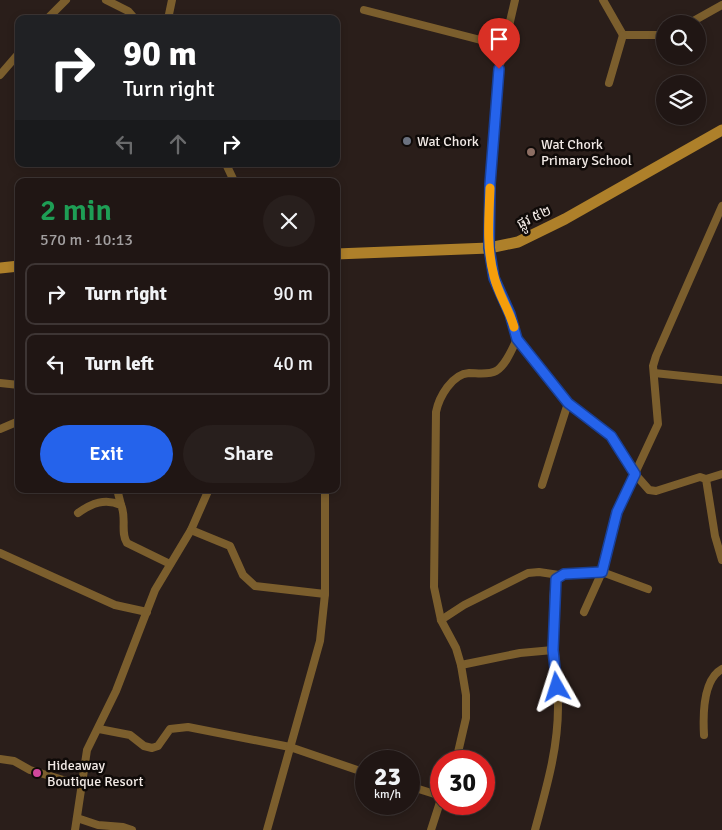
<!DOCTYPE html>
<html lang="en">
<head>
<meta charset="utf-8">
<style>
	:root { --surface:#201614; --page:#281f1d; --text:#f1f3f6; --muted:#a29fa0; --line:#3d3534; --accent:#2563eb }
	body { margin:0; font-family:Signika,"Noto Sans Khmer",sans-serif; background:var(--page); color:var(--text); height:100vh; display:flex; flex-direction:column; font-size:19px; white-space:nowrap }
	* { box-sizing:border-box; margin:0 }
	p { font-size:16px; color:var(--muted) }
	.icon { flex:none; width:28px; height:28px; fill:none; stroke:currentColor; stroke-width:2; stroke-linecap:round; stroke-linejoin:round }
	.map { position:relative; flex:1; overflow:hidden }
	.panel { position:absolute; left:15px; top:178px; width:325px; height:315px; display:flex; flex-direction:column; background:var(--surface); border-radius:10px; box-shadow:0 2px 8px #0003,0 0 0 1px var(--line) }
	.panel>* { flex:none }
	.guide { position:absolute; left:15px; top:15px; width:325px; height:152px; border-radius:10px; box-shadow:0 2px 8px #0003,0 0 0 1px var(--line); background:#202124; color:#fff; overflow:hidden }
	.buttons { position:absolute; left:656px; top:15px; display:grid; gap:10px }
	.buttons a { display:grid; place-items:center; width:50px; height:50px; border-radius:50%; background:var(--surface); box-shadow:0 2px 8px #0003,0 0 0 1px var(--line); font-size:25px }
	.speed { position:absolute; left:355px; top:750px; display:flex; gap:10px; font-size:25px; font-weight:700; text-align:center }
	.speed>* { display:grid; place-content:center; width:65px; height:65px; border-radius:50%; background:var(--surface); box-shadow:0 2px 8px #0003,0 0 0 1px var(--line); line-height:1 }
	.speed small { font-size:12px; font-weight:400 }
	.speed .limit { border:8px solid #d22; background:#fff; color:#111 }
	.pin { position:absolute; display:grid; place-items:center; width:42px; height:42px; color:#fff; margin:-51px -21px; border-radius:50% 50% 50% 0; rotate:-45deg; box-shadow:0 0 5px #0007 }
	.pin .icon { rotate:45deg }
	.me { position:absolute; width:55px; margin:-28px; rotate:354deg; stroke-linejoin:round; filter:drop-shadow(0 0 4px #0008) }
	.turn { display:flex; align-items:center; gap:18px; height:105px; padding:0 25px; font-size:22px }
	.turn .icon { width:65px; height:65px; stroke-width:2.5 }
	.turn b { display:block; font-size:35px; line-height:42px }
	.lanes { display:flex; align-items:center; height:48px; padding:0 25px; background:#0003; justify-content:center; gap:25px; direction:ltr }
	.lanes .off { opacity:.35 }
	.round { display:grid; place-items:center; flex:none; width:52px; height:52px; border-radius:26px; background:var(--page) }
	.headline { display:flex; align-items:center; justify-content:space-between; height:85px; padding:0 25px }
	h1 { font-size:30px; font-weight:600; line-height:38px; color:#1e9e55 }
	.button { display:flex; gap:10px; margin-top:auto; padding:10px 25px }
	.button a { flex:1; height:58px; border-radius:30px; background:var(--accent); color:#fff; font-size:20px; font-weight:600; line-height:58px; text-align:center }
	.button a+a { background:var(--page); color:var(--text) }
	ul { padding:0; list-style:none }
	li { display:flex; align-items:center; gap:15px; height:62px; margin:0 10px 8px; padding:0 15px; border:2px solid var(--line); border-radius:10px }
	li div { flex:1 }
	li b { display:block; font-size:19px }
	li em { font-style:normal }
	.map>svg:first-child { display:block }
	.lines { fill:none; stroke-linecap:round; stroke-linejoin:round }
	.street { stroke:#7b5e2d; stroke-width:8 }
	.secondary { stroke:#ae802a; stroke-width:11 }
	.route-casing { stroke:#184099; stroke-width:12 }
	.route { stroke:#2563eb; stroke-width:9 }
	.slow { stroke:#f59e0b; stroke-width:9 }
	.worship-dot { fill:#6b7280; stroke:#0f0a08; stroke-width:2 }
	.education-dot { fill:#8d6e63; stroke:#0f0a08; stroke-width:2 }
	.hotel-dot { fill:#d1479c; stroke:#0f0a08; stroke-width:2 }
	.labels { text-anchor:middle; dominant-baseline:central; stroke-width:5; stroke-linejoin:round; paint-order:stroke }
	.poi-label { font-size:14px; fill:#f1e9e5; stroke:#0f0a08; text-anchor:start }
	.street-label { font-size:14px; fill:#f1e9e5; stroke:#0f0a08 }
</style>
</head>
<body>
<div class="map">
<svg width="722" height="830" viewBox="0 0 722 830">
	<rect width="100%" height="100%" fill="#2a1e1a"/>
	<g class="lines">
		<g class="street">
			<polyline points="106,0 128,11 135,19"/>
			<polyline points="515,0 499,69 490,184 489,248 494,278 510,314 517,339 568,403 611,436 635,474 649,490 656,491 700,477 706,479 715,536 722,560"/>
			<polyline points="603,0 623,35"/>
			<polyline points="364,10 504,46"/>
			<polyline points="47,19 66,0"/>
			<polyline points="168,19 172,0"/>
			<polyline points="688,24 722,5"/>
			<polyline points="623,35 665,35"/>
			<polyline points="0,75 19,53"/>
			<polyline points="609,83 623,35"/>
			<polyline points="226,164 234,181"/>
			<polyline points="654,373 722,380"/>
			<polyline points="0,383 19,385"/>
			<polyline points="0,429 19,421"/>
			<polyline points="706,479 722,474"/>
			<polyline points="542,485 568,403"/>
			<polyline points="117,489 121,505"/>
			<path d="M78,513C92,503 105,498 121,505C127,518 120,532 127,543L170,564"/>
			<polyline points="191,530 230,546 243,575 255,586 325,594"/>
			<polyline points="0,553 115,605 147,612"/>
			<polyline points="584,612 602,572 648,589"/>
			<polyline points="441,620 464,605 528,573 539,572 559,575"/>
			<polyline points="461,665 520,653 553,650"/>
			<polyline points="99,729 130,735 144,746 152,748 158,746 170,729 188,727 290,747 366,773"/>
			<path d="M704,735C703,717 702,680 722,669"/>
			<polyline points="0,759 14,761 30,770 80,785"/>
			<path d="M456,761L466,718V695L461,665L456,648L441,620L434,587L436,412C439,397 452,374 469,373C477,373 489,375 496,371C506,365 512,349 517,339"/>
			<polyline points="409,786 441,796"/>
			<polyline points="77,818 98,825 123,827 132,830"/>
			<polyline points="75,830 87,750 116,691 155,590 191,530 209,489"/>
			<polyline points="267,830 320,641 325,594 325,489"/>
			<polyline points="431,830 441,799"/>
			<path d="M535,830C546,789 558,750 558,707C558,665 549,623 555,581L562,574L597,573L603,569L617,512L658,424L653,366L656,356L722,206"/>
		</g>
		<g class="secondary">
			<polyline points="336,254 489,248 518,242 565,219 722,130"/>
			<polyline points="0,268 19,266"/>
		</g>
	</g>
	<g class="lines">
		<g class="route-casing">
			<polyline id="route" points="499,69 490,184 489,248 494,278 510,314 517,339 568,403 611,436 635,474 617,512 602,572 564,574 556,579 553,650 557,687"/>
		</g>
		<use href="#route" class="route"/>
		<path class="slow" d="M490,188C489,217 486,247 494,276C498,294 509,309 514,327"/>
	</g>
	<circle class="worship-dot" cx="407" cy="141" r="5"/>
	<circle class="education-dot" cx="531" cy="152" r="5"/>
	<circle class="hotel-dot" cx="37" cy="773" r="5"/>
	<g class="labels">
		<g class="poi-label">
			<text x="417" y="141">Wat Chork</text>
			<text x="541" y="144">Wat Chork<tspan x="541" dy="16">Primary School</tspan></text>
			<text x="47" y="765">Hideaway<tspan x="47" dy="16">Boutique Resort</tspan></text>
		</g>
		<g class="street-label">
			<text transform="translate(534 217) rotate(-25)">ផ្លូវ ៥២</text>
		</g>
	</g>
</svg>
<div class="buttons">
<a><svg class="icon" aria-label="search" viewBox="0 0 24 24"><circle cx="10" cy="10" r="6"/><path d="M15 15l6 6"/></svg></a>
<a><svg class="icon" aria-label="layers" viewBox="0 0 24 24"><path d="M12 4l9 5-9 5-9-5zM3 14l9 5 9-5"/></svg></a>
</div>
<div class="speed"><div>23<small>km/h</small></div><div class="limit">30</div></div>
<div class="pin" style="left:499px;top:69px;background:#d93025"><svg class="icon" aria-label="arrive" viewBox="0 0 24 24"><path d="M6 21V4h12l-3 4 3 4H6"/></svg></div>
<svg class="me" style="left:557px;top:687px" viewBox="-20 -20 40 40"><path d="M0-17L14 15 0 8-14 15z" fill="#2563eb" stroke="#fff" stroke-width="4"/></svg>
<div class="guide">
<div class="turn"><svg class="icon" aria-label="right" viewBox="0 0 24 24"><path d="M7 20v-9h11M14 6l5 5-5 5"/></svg><div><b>90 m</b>Turn right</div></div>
<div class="lanes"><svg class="icon off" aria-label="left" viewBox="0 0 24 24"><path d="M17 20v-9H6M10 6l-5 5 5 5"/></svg><svg class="icon off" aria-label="ahead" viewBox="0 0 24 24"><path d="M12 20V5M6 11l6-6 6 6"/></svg><svg class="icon" aria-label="right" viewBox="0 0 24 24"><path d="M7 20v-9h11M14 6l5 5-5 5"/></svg></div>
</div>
<section class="panel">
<div class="headline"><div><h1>2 min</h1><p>570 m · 10:13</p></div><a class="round"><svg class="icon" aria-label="close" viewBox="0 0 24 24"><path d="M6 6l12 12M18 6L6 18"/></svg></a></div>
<ul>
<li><svg class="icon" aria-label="right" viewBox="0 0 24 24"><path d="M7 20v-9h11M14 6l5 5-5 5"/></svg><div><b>Turn right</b></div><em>90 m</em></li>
<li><svg class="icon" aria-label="left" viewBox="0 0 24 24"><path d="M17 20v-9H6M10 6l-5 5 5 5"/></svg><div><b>Turn left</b></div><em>40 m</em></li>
</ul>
<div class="button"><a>Exit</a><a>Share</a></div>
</section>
</div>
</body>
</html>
